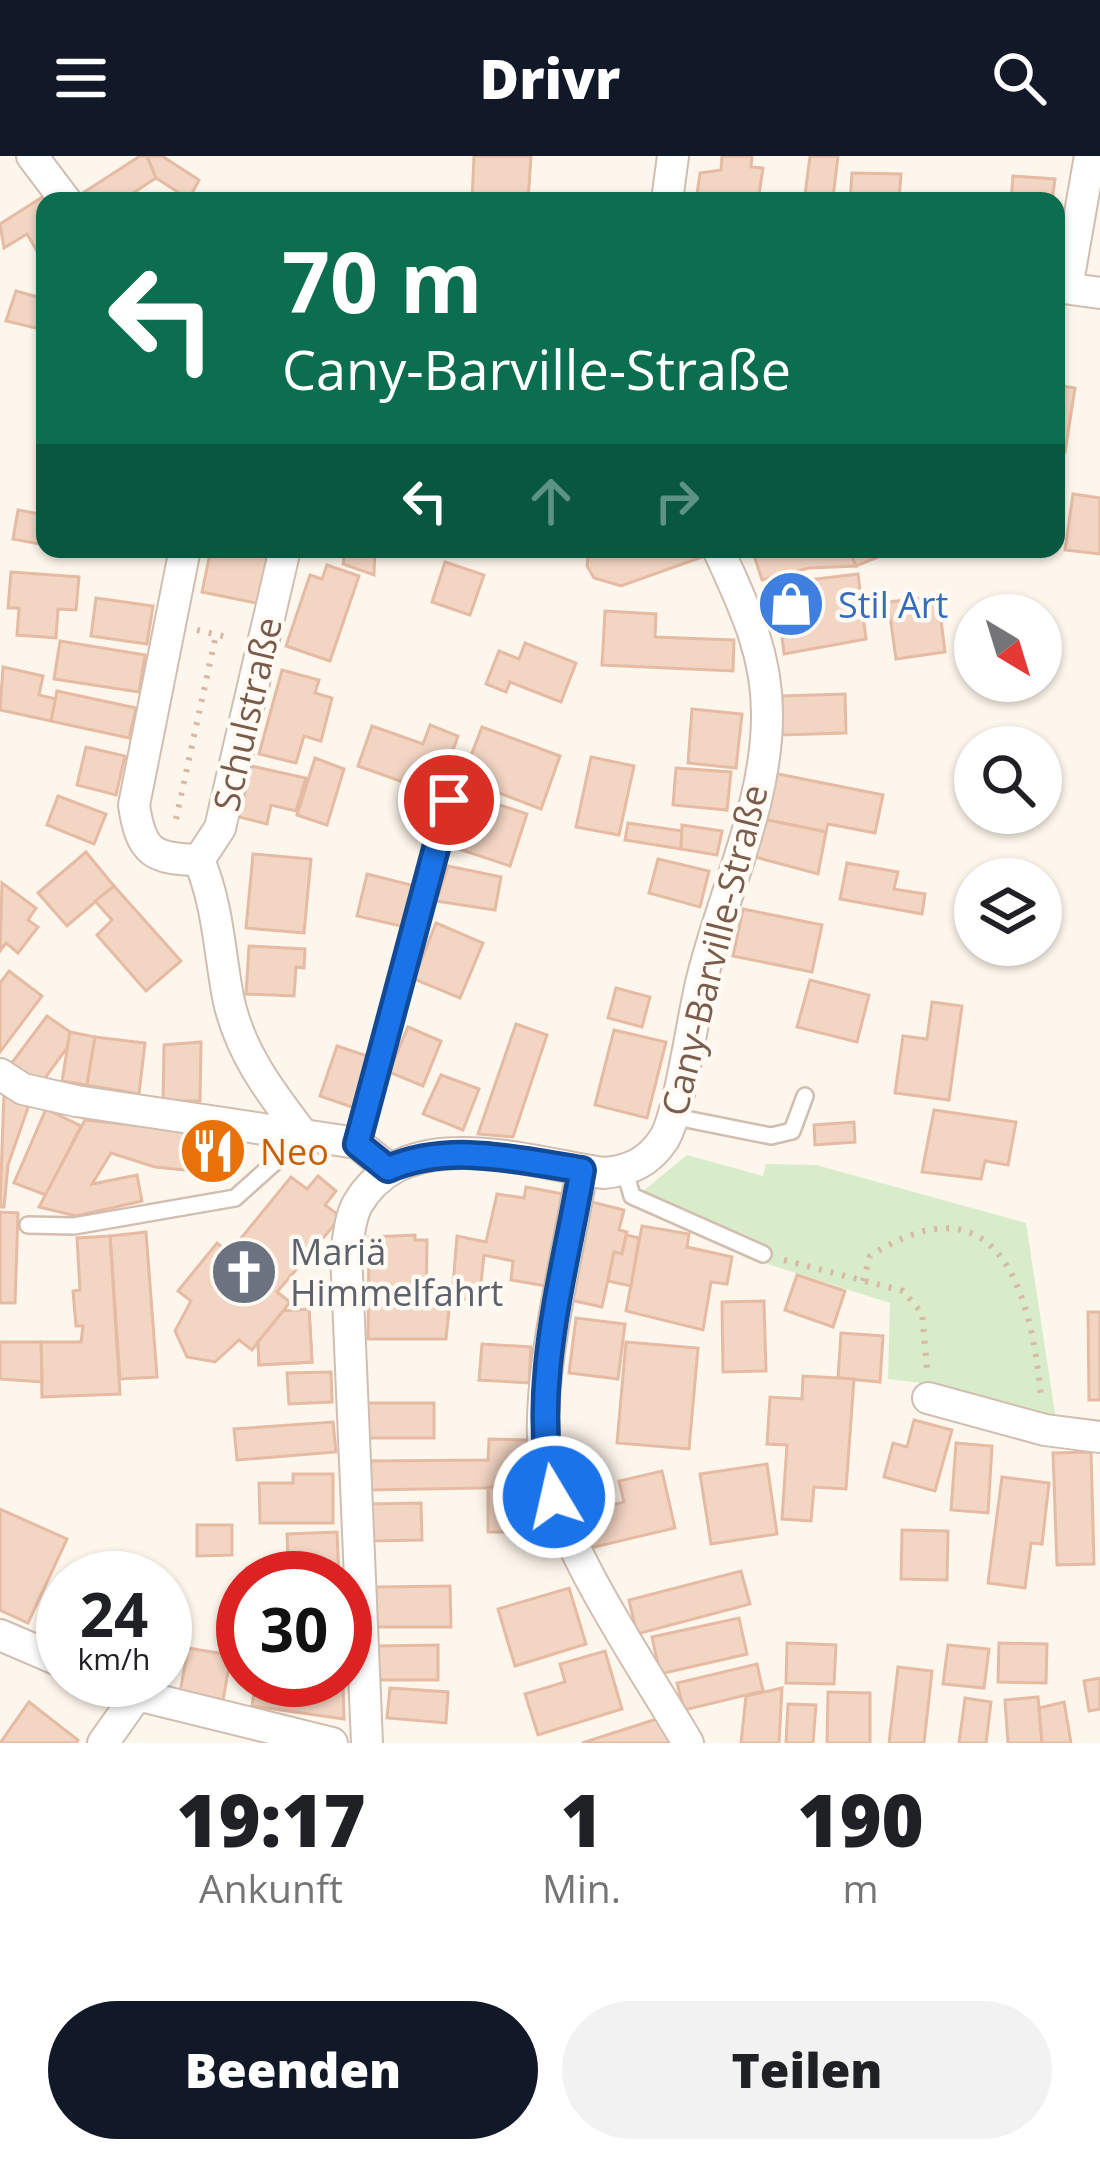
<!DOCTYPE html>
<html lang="de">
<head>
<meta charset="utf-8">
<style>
	:root { --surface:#fff; --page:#f2f2f2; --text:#202124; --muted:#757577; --accent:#111827 }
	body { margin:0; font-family:"Open Sans",sans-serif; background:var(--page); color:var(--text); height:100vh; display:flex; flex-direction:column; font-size:45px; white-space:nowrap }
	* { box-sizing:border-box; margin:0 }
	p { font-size:39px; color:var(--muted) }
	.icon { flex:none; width:66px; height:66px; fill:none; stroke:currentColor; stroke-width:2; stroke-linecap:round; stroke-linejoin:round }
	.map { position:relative; height:1587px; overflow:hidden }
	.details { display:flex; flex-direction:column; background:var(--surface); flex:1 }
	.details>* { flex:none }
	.banner { position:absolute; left:36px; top:36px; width:1029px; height:366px; border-radius:24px; box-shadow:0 3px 9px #0004; background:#0b6e4f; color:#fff; overflow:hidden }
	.needle { width:78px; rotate:142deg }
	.controls { position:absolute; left:954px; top:438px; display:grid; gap:24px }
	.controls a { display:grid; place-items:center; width:108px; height:108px; border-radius:50%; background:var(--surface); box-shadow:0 3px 9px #0004; font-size:60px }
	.speed { position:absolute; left:36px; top:1395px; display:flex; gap:24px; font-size:60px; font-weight:700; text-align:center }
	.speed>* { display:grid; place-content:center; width:156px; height:156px; border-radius:50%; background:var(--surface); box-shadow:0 3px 9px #0004; line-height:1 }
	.speed small { font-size:30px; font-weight:400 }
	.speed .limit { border:18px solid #d22; background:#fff; color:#111 }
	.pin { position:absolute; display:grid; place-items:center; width:102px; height:102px; color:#fff; margin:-51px; border:6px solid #fff; border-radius:50%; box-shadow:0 3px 12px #0007 }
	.me { position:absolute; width:132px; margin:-66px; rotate:351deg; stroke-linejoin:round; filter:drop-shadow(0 0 9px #0008) }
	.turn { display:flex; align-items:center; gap:42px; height:252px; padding:0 48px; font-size:54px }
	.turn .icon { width:156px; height:156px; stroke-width:2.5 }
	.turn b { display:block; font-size:84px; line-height:102px }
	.lanes { display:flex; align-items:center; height:114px; padding:0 48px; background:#0003; justify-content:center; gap:60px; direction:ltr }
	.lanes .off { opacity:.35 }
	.eta { display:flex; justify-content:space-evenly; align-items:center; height:204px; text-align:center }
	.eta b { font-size:72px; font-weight:800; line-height:84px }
	.action { display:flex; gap:24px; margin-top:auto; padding:24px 48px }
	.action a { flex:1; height:138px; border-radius:72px; background:var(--accent); color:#fff; font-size:48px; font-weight:800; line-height:138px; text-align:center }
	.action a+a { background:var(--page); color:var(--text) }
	header { display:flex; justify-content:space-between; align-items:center; height:156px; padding:0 48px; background:var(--accent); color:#fff; font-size:54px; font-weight:800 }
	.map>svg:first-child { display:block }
	.green { fill:#d8ecc9 }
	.building { fill:#f3d5c3; stroke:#e6bba3; stroke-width:3 }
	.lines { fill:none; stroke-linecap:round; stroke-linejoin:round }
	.service-casing { stroke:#d1beb0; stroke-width:20 }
	.minor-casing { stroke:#d1beb0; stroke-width:34 }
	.path { stroke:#d9b8a5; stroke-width:6; stroke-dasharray:3 9; stroke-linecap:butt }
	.service { stroke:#fff; stroke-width:15 }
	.minor { stroke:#fff; stroke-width:30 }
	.route-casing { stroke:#114b97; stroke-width:30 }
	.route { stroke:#1a73e8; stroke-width:21 }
	.labels { text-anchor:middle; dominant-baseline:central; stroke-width:9; stroke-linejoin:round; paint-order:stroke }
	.shop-label { font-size:36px; fill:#366cbe; stroke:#fffaf3; text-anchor:start }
	.street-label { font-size:36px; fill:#7a5c4d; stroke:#fffaf3 }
	.food-label { font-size:36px; fill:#c56008; stroke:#fffaf3; text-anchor:start }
	.worship-label { font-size:36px; fill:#5b616d; stroke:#fffaf3; text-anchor:start }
</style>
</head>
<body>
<header><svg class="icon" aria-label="menu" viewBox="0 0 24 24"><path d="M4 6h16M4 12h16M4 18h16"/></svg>Drivr<svg class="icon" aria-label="search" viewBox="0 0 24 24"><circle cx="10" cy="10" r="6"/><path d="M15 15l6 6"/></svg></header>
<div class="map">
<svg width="1100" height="1587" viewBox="0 0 1100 1587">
	<rect width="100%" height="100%" fill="#fdf6ec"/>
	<polygon class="green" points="687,999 763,1020 766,1008 816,1009 1026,1067 1056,1264 929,1228 888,1223 890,1147 764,1107 763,1093 642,1036"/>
	<g class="building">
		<polygon points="140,0 147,0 159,20 121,45 82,45 78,40"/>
		<polygon points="147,0 162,0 199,24 189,43 156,22"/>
		<polygon points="474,0 531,0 528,45 472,45"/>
		<polygon points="722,0 752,0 751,11 763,12 758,45 696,45 700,17 721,14"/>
		<polygon points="810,0 838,0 833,42 805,39"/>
		<polygon points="852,17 901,18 899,45 850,45"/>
		<polygon points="1013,20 1055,23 1052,45 1011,45"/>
		<polygon points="44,40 45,91 37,95 27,78 4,92 0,68"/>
		<polygon points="16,135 45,143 45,174 6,165"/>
		<polygon points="1056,229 1075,232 1065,296 1056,294"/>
		<polygon points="1073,338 1100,342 1100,398 1065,394"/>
		<polygon points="18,354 45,359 45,389 13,383"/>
		<polygon points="211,393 272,393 261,448 202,436"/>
		<polygon points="345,393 375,393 374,419 343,408"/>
		<polygon points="589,393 699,393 702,401 621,430 594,422 587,410"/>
		<polygon points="752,393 849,393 856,410 809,412 762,424"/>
		<polygon points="849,393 897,393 856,410"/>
		<polygon points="445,406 484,419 470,459 432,446"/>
		<polygon points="327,409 359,420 330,505 286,490 310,419 322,423"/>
		<polygon points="11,416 79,421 76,454 58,453 56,482 17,479 19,452 8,452"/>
		<polygon points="858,418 866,483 784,498 776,428"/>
		<polygon points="938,440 945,496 896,503 888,446"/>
		<polygon points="96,442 153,450 147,488 91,480"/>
		<polygon points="605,455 656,458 655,481 734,484 733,515 602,509"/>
		<polygon points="60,485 145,499 139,536 54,523"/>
		<polygon points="525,487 576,507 561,546 510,526 506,536 486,528 499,495 519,503"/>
		<polygon points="3,511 43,520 39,539 56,543 51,565 0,554"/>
		<polygon points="282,514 319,524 315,537 332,542 321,585 304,580 296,607 259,598"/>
		<polygon points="57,535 136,552 129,582 51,565"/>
		<polygon points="845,538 846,577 782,579 782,540"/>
		<polygon points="692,553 742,558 736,612 688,607"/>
		<polygon points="430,569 458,580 437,638 358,610 372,570 423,588"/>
		<polygon points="482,571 560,600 541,653 462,623"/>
		<polygon points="86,591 125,600 116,639 77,629"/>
		<polygon points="591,601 634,610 619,679 576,671"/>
		<polygon points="315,602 344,613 327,669 297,659"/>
		<polygon points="251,610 306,622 296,655 271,649 267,668 239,661"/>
		<polygon points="676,612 731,616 727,654 673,649"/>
		<polygon points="773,617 883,639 875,677 828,668 826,676 763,663"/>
		<polygon points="470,639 527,658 510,710 453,691"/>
		<polygon points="58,640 106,658 94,688 47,669"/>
		<polygon points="763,663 826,676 818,718 755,701"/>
		<polygon points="628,667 682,675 681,693 625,684"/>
		<polygon points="682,669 722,675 717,699 681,693"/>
		<polygon points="86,696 114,730 67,770 38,737"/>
		<polygon points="253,698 311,703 304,777 246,772"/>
		<polygon points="658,703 709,715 700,751 649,737"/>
		<polygon points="847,707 898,716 894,733 925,738 922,758 840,743"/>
		<polygon points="448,710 501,721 495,754 436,745"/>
		<polygon points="367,718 415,730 405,771 357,760"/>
		<polygon points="2,727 36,752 28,764 38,771 18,797 6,787 0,795"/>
		<polygon points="114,730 181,805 146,835 97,779 112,764 95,745"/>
		<polygon points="743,753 822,769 812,816 733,800"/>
		<polygon points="436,767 483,787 460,842 414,823"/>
		<polygon points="249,790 305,793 304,812 296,811 294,840 246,838"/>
		<polygon points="9,815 42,840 0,896 0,827"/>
		<polygon points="810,824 869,839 857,886 797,871"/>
		<polygon points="616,832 650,841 642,871 608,862"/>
		<polygon points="932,846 962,850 949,944 895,937 903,880 927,883"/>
		<polygon points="47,860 70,876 67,892 40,929 11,908"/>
		<polygon points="516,868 547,879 513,981 478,978"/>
		<polygon points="408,871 441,885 423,930 389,916"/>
		<polygon points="614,874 666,886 647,962 595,949"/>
		<polygon points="70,876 95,881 87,929 62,925"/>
		<polygon points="95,881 145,887 139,938 87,929"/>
		<polygon points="201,886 200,945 163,945 164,889"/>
		<polygon points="337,890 373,902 355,952 320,940"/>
		<polygon points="441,919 479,933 463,974 423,958"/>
		<polygon points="4,937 30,946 8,1009 4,1051 0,1051"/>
		<polygon points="46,953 81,970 46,1039 14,1027"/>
		<polygon points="934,954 1016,966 1008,1009 985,1005 981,1023 922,1016"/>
		<polygon points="85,964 230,979 226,1018 155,1011 111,997 92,1028 137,1019 142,1045 76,1060 39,1051"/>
		<polygon points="854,966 855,986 815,989 814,969"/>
		<polygon points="318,1020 336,1035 325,1049 341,1061 277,1136 290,1146 283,1155 309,1153 312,1206 259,1209 258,1186 252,1194 239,1184 215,1206 187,1201 175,1175 191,1145 178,1135 217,1087 229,1097 291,1021 307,1033"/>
		<polygon points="526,1031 563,1038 546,1130 511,1124 513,1105 484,1099 479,1145 452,1142 457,1080 486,1086 497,1038 524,1042"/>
		<polygon points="592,1046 624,1054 619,1074 627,1076 622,1098 614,1096 602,1151 570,1144"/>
		<polygon points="0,1056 18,1057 15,1147 0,1147"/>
		<polygon points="642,1070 689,1078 687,1091 732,1101 727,1128 711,1126 703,1174 626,1155"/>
		<polygon points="146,1076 157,1221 120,1223 110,1080"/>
		<polygon points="415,1079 415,1084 427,1084 426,1145 450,1144 446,1183 368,1183 369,1081"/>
		<polygon points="626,1079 639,1082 631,1130 608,1125 614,1096 622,1098"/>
		<polygon points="110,1080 120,1238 42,1241 41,1186 81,1186 83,1170 76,1170 73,1135 80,1134 77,1082"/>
		<polygon points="797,1119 845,1135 833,1171 785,1154"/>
		<polygon points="764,1145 766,1215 723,1216 722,1146"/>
		<polygon points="309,1153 312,1206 259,1209 258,1186 283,1155"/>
		<polygon points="1088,1156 1100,1156 1100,1244 1089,1244"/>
		<polygon points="576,1162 625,1168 618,1223 569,1217"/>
		<polygon points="841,1177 883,1180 880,1226 838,1222"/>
		<polygon points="0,1186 41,1186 42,1226 0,1223"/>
		<polygon points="626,1186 698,1192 689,1293 617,1287"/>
		<polygon points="482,1188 531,1191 529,1227 479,1224"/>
		<polygon points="331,1216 332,1246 289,1248 287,1217"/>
		<polygon points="803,1220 854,1223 846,1333 814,1331 811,1365 782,1363 787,1289 767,1288 770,1241 802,1243"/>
		<rect x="362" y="1247" width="72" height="35"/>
		<polygon points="914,1264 952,1274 935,1335 884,1321 893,1287 907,1291"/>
		<polygon points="333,1266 336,1296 237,1304 234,1273"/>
		<polygon points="489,1283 526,1284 539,1331 368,1334 366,1305 488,1304"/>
		<polygon points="956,1287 992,1290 988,1357 951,1354"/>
		<polygon points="1091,1296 1094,1408 1057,1409 1053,1297"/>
		<polygon points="767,1308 777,1378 711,1388 700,1318"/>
		<polygon points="662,1315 675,1372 586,1393 577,1357 624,1346 619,1325"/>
		<polygon points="293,1318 333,1318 333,1367 260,1367 259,1327 293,1327"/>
		<polygon points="1002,1321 1049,1327 1042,1388 1031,1387 1025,1432 988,1427"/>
		<polygon points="488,1331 539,1331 540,1376 488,1376"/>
		<polygon points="421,1347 422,1384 371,1385 370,1348"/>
		<polygon points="0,1353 67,1383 28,1467 0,1454"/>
		<polygon points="197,1369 232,1369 232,1399 197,1400"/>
		<polygon points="902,1374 948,1375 947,1424 901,1423"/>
		<polygon points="337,1376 339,1422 289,1422 287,1378"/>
		<polygon points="741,1415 750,1448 637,1478 629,1444"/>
		<polygon points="450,1430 451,1471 377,1471 376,1431"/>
		<polygon points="569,1432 586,1488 515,1510 498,1453"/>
		<polygon points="739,1462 747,1498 660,1518 652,1481"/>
		<polygon points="787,1487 836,1489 834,1528 786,1527"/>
		<polygon points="999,1487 1047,1488 1046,1527 998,1526"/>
		<polygon points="438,1489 438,1524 378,1524 378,1490"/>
		<polygon points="948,1489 989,1493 984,1532 943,1528"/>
		<polygon points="188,1492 231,1499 223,1544 180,1536"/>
		<polygon points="605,1495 622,1553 538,1579 525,1538 565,1526 560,1508"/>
		<polygon points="757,1508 763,1535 684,1554 677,1527"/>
		<polygon points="898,1511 932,1515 924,1587 889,1587"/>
		<polygon points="1100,1522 1100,1553 1089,1555 1084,1525"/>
		<polygon points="256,1524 343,1526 344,1563 252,1550"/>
		<polygon points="390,1532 448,1536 446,1567 387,1562"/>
		<polygon points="782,1532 779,1587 741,1587 746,1540"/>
		<polygon points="828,1536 870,1537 870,1587 827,1587"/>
		<polygon points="1038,1541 1042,1587 1008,1587 1005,1544"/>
		<polygon points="965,1542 991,1546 986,1587 959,1587"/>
		<polygon points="29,1546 78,1584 76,1587 0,1587"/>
		<polygon points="1064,1546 1071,1587 1042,1587 1039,1552"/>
		<polygon points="788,1548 816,1549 813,1587 786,1587"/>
		<polygon points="663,1561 671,1587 582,1587"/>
	</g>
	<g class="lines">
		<g class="service-casing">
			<g id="service">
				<polyline points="671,960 771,980 792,975 805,940"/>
				<polyline points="357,987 449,644"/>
				<polyline points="625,1015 632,1040 763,1098"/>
				<polyline points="28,1069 74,1070 235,1042 302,982"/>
			</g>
		</g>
		<g class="minor-casing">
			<g id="minor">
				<polyline points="32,0 66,45"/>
				<polyline points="667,45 673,0"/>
				<polyline points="1056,131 1100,137"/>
				<polyline points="1067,132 1090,0"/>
				<path d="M185,393L134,649C141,697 153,703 199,704"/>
				<path d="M285,393L220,672L199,704C218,749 219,793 228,841C239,896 271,937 304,980"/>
				<polyline points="0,918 23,933 76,945 357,987 389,1013"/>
				<path d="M582,1014C569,1094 536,1221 544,1298C552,1380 645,1513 688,1587"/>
				<polyline points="928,1242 1045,1274 1100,1281"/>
				<polyline points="0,1479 63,1506"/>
				<polyline points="103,1524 137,1539 332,1587"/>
				<polyline points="103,1587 137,1539"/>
				<path d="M367,1587L346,1095C349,1080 350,1062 357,1049C405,964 527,1006 603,1017C630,1015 649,1006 664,983C680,957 693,858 702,823C723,737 768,647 767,557C767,496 743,448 718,393"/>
			</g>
		</g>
		<g class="path">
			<polyline points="197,474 231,482"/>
			<polyline points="176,663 216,479"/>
			<polyline points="784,1104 903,1135 922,1157 927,1213"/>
			<path d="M863,1125L870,1100C998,1018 1031,1134 1041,1241"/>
		</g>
		<use href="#service" class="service"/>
		<use href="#minor" class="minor"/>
	</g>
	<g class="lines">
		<g class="route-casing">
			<path id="route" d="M449,644L357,988L388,1013C450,986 517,1004 582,1014C564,1120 529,1235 554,1341"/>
		</g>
		<use href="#route" class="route"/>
	</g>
	<defs>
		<g id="shop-disc" transform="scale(3.45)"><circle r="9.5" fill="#3f7fe0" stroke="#fffaf3"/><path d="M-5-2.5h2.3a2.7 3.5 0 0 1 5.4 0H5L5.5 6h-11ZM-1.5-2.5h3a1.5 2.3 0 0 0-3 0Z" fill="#fff"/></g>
		<g id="restaurant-disc" transform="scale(3.45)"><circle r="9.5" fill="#e8710a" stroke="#fffaf3"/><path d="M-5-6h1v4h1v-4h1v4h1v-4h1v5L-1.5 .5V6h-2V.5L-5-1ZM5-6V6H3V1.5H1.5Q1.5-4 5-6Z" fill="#fff"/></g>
		<g id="church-disc" transform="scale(3.45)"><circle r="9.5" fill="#6b7280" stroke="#fffaf3"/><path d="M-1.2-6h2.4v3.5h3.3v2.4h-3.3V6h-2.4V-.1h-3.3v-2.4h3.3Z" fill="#fff"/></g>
	</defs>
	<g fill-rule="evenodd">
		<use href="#shop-disc" x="791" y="448"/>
		<use href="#restaurant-disc" x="213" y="995"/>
		<use href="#church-disc" x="244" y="1116"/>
	</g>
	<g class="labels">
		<g class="shop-label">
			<text x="838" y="448">Stil Art</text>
		</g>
		<g class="street-label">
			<text transform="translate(247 558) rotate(-77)">Schulstraße</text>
			<text transform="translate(714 794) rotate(-76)">Cany-Barville-Straße</text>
		</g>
		<g class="food-label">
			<text x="260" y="995">Neo</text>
		</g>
		<g class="worship-label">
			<text x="290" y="1095">Mariä<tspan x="290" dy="41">Himmelfahrt</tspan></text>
		</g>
	</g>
</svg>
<div class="controls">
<a><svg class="needle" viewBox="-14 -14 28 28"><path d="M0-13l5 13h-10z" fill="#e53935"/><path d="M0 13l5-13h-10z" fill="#757577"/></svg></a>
<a><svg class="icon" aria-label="search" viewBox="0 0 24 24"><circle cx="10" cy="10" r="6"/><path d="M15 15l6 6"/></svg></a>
<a><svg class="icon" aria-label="layers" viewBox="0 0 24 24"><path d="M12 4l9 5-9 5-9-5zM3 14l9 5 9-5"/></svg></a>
</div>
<div class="speed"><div>24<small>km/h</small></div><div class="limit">30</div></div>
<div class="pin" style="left:449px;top:644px;background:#d93025"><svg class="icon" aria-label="arrive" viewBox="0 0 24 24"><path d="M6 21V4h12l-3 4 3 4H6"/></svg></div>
<svg class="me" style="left:554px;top:1341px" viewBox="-20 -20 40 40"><circle r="17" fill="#1a73e8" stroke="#fff" stroke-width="3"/><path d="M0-11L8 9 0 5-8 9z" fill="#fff"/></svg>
<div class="banner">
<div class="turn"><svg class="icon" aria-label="left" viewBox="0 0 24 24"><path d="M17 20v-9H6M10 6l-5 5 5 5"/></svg><div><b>70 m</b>Cany-Barville-Straße</div></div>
<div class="lanes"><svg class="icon" aria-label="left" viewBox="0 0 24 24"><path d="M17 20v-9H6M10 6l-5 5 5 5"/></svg><svg class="icon off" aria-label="ahead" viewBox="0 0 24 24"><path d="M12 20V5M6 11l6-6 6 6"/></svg><svg class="icon off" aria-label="right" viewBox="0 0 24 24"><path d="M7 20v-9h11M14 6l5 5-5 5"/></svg></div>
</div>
</div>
<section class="details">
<div class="eta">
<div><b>19:17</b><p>Ankunft</p></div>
<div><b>1</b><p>Min.</p></div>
<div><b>190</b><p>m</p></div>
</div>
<div class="action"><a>Beenden</a><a>Teilen</a></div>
</section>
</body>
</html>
